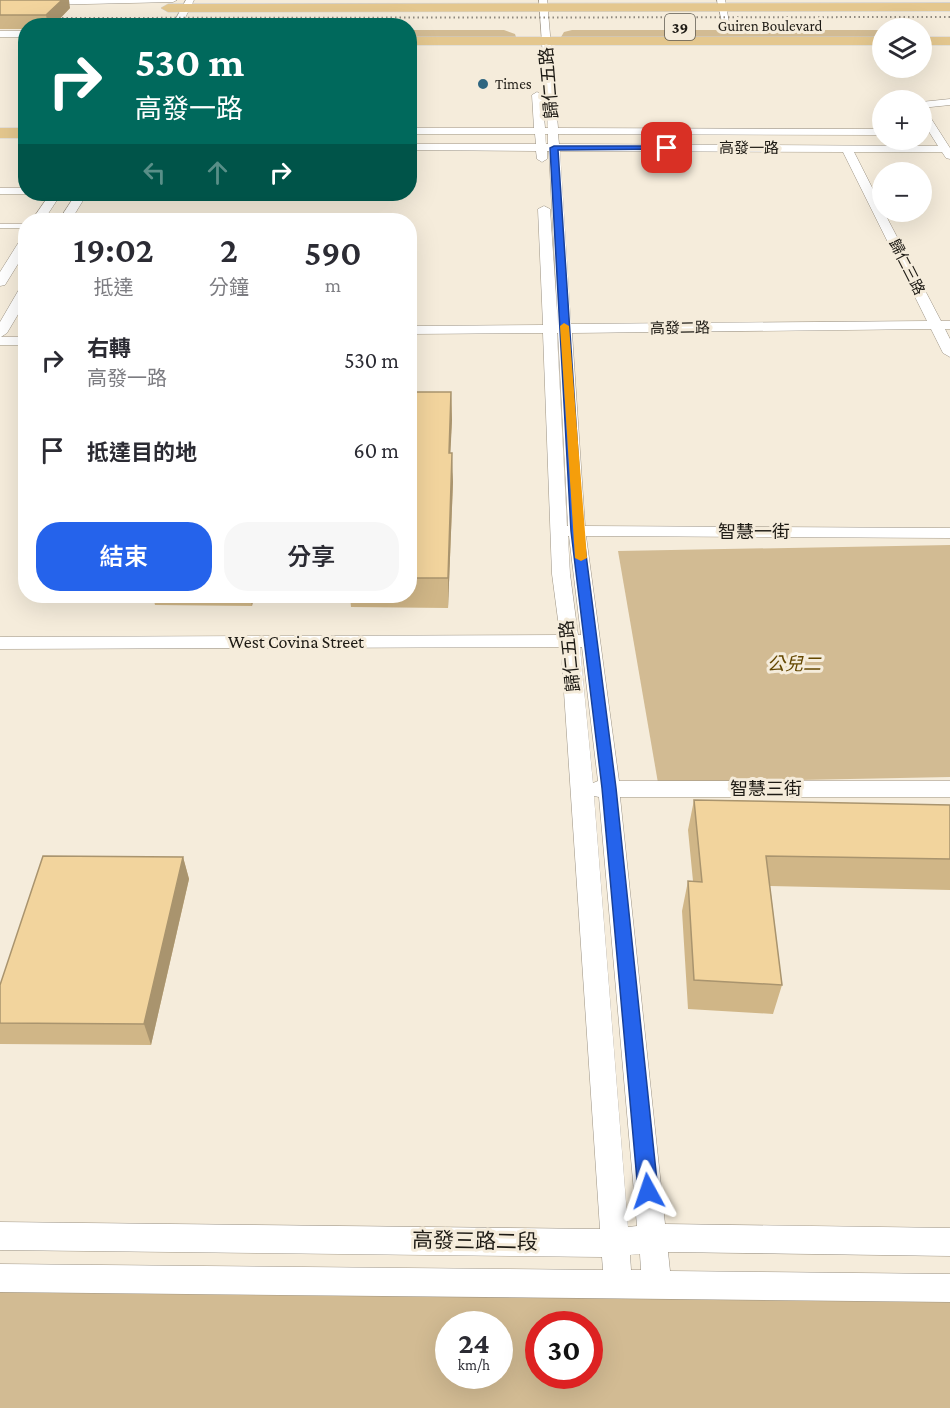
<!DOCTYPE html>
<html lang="zh-TW">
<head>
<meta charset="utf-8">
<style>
	:root { --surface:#fff; --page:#f7f7f7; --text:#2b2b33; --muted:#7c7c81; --accent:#2563eb }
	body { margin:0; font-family:"Crimson Pro","Noto Sans TC",serif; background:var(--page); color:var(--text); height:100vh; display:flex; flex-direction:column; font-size:22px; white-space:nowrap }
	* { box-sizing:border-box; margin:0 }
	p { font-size:20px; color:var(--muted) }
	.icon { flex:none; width:33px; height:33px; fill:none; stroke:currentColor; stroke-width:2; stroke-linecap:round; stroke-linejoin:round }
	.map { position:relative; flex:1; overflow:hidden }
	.side { position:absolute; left:18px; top:213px; width:399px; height:390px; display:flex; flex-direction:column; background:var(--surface); border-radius:24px; box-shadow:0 6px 24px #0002 }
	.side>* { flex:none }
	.hud { position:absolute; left:18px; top:18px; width:399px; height:183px; border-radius:24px; box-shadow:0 6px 24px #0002; background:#00695c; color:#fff; overflow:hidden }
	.controls { position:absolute; left:872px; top:18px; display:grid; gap:12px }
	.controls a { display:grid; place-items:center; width:60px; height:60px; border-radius:50%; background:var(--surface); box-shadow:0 6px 24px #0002; font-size:30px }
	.speed { position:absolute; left:435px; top:1311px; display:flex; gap:12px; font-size:30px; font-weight:700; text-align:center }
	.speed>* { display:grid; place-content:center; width:78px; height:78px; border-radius:50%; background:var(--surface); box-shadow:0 6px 24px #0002; line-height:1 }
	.speed small { font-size:15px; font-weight:400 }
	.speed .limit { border:9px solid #d22; background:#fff; color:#111 }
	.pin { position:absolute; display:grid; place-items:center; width:51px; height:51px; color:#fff; margin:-26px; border-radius:12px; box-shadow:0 3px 9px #0006 }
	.me { position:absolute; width:66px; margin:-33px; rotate:355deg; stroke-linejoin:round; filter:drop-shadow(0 0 4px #0008) }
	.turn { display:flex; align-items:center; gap:21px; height:126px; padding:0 18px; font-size:27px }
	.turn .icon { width:78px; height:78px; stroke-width:2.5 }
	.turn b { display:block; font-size:42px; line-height:51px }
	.lanes { display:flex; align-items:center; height:57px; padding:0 18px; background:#0003; justify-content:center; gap:30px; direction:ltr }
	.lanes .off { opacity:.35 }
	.eta { display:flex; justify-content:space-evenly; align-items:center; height:102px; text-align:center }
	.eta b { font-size:36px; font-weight:600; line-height:42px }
	.primary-button { display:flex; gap:12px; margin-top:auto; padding:12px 18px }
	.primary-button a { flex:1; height:69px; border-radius:24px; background:var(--accent); color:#fff; font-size:24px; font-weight:600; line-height:69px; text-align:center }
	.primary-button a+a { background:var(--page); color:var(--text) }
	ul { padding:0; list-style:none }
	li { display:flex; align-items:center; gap:18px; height:90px; padding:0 18px }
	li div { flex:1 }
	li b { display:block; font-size:22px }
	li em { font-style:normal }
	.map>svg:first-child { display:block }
	.green { fill:#d2bb93; fill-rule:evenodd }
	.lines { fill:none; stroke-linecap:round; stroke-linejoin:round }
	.lane-casing { stroke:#9c9384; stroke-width:1 }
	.street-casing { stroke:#9c9384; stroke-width:1 }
	.primary-casing { stroke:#d2d1d0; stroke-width:1 }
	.lane { fill:#fff; fill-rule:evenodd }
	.street { fill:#fff; fill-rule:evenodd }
	.primary { fill:#e4c78e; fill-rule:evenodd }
	.rail { stroke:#918a7f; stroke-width:2; stroke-dasharray:1.5 3; stroke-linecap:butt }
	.wall { fill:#d0b687 }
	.shaded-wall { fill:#a9946e }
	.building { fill:#f2d49d; stroke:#a9946e; stroke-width:1.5 }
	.route { fill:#2563eb; stroke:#184099; stroke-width:1.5 }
	.slow { fill:#f59e0b }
	.poi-dot { fill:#2f6680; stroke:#f5ecdb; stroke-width:2 }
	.labels { text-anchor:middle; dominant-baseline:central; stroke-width:6; stroke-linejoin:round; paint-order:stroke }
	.far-street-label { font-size:15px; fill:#1e1b15; stroke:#f5ecdb }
	.far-poi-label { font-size:15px; fill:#1e1b15; stroke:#f5ecdb; text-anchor:start }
	.shield { fill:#f5ecdb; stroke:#5e5a50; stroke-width:1.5 }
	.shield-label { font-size:16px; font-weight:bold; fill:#1e1b15 }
	.street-label { font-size:18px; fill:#1e1b15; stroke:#f5ecdb }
	.park-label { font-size:18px; font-style:italic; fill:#644700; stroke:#f5ecdb }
	.near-street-label { font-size:21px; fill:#1e1b15; stroke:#f5ecdb }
</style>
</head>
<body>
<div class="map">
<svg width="950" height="1408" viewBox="0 0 950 1408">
	<rect width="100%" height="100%" fill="#f5ecdb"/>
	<g class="green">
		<polygon points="410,30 504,30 515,34 516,37 410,39"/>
		<polygon points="572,30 882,30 882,39 561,37 564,32"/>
		<polygon points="950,545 950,777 658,783 618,551"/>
		<path d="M0,1281L950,1290V1408H0ZM448,1324H500V1376H448ZM538,1324H590V1376H538Z"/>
	</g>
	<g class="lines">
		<g class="lane-casing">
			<rect id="lane" x="0" y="224" width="26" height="4"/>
		</g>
		<g class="street-casing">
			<g id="street">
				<polygon points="0,0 177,0 173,2 0,6"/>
				<polygon points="186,0 194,0 181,26 172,26"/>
				<path d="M539,0H547L558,128L882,129V135L558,134L559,144L938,146L921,119V102L950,99V105L921,108L925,109L950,148V159L946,158L942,152H854L882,207V212H884L941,321H950V329H945L950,339V357L943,353L931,329L572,333L585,526L950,528V538L586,536L619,781H950V797H620L665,1224L950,1228V1256L668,1252L670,1271L950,1274V1302L0,1292V1264L603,1270L602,1257L0,1250V1222L600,1229L561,647L0,649V637L560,635L552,574L543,333L410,334V326L543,325L538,209L544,206L550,209L558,325L549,151H547V159L542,162L537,159L536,151L410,150V144H536L535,134H410V128H534L532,95L537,92L542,95L545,128H548ZM545,134H548V144H546ZM560,151L843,152L927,321L571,324ZM557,333H558L568,526H567ZM568,536H569L581,635H578L570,574ZM580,647H582L598,781L593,783ZM594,796L599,797L637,1226L628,1227ZM640,1254L641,1270H631L630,1255Z"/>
				<polygon points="717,0 725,0 730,28 723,26"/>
				<rect x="0" y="31" width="26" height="6"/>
				<polygon points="0,188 26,188 26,194 30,194 0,194"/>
				<polygon points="50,194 61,194 44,220 32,220"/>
				<polygon points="76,194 87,194 71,220 59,220"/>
				<polygon points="26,236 26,251 5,285 0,286 0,272 22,237"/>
				<polygon points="26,285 26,301 7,333 1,337 26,337 26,345 0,345 0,322 21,286"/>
			</g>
		</g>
		<g class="primary-casing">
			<g id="primary">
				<polygon points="950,3 950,11 168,12 161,8 168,4"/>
				<rect x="410" y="37" width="472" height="8"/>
				<rect x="921" y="37" width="29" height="8"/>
				<rect x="0" y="128" width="26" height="10"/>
			</g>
		</g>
		<use href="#lane" class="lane"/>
		<use href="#street" class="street"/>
		<use href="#primary" class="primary"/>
		<polyline class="rail" points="44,18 950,17"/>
	</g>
	<g class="wall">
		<polygon points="0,0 70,8 53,26 26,26 26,29 0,29"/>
		<polygon points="410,392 451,392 452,420 450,453 453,482 448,608 351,607 350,596 410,596"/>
		<polygon points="153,596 254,596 252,606 155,605"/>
		<polygon points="694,800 950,805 950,890 770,886 782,985 773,1014 688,1009 682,911 688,881 693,881 688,830"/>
		<polygon points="183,857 189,879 151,1045 0,1044 0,985"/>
	</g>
	<g class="shaded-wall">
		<polygon points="62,0 69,0 70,8 53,26 48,26 46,15"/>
		<polygon points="414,31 415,52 410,89 410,62"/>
		<polygon points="451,392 452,420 449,482 449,453"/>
		<polygon points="452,453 453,482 448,608 448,578"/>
		<polygon points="250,596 254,596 252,606"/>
		<polygon points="183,857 189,879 151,1045 144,1024"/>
	</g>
	<g class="building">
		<polygon points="0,0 62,0 46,15 0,15"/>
		<polygon points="410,31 414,31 410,62"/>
		<polygon points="410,392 451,392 449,453 452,453 448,578 410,578"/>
		<polygon points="694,800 950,805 950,859 766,856 782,985 694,980 688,881 702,882"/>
		<polygon points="43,856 183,857 144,1024 0,1023 0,985"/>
	</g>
	<polygon class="route" points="667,146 670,149 558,150 583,531 616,788 658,1191 655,1198 648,1200 641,1198 638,1191 602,788 571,531 550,148 554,146"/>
	<polygon class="slow" points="564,323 569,326 587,558 581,561 575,558 560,326"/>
	<circle class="poi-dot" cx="483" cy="84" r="6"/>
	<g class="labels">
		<g class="far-street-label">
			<text x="770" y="26">Guiren Boulevard</text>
			<text x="749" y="148">高發一路</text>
			<text transform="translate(907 267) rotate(63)">歸仁三路</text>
			<text transform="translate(680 328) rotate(-1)">高發二路</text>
		</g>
		<g class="far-poi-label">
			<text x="495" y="84">Times</text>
		</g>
		<rect class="shield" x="665" y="14" width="30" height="26" rx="4.5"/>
		<g class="shield-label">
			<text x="680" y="27">39</text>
		</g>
		<g class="street-label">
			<text transform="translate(549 83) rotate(-95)">歸仁五路</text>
			<text x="754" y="532">智慧一街</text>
			<text x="296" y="642">West Covina Street</text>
			<text transform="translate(570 656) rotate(-96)">歸仁五路</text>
			<text x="766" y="789">智慧三街</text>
		</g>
		<g class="park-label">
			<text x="794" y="664">公兒二</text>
		</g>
		<g class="near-street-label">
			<text transform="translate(475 1241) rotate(1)">高發三路二段</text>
		</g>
	</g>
</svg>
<div class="controls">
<a><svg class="icon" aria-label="layers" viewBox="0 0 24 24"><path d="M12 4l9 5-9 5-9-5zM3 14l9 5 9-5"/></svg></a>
<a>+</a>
<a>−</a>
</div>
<div class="speed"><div>24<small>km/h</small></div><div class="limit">30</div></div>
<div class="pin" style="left:667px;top:148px;background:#d93025"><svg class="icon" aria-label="arrive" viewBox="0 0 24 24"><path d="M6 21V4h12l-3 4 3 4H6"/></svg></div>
<svg class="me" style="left:648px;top:1191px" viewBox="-20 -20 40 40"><path d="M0-17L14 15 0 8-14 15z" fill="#2563eb" stroke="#fff" stroke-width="4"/></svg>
<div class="hud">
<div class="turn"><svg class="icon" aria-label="right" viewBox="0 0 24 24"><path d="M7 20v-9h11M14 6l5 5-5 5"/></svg><div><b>530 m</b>高發一路</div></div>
<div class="lanes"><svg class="icon off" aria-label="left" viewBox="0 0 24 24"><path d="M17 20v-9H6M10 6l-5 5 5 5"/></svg><svg class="icon off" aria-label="ahead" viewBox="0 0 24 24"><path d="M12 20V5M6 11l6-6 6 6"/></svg><svg class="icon" aria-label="right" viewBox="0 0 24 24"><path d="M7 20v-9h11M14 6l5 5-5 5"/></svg></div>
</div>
<section class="side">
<div class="eta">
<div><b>19:02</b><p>抵達</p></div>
<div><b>2</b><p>分鐘</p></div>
<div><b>590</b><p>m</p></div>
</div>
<ul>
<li><svg class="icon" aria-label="right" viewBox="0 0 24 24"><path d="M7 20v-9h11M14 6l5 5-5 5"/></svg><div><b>右轉</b><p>高發一路</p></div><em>530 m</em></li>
<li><svg class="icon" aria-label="arrive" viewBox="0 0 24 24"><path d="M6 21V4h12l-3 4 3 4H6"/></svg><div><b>抵達目的地</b></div><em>60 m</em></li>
</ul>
<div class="primary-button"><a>結束</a><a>分享</a></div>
</section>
</div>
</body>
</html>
